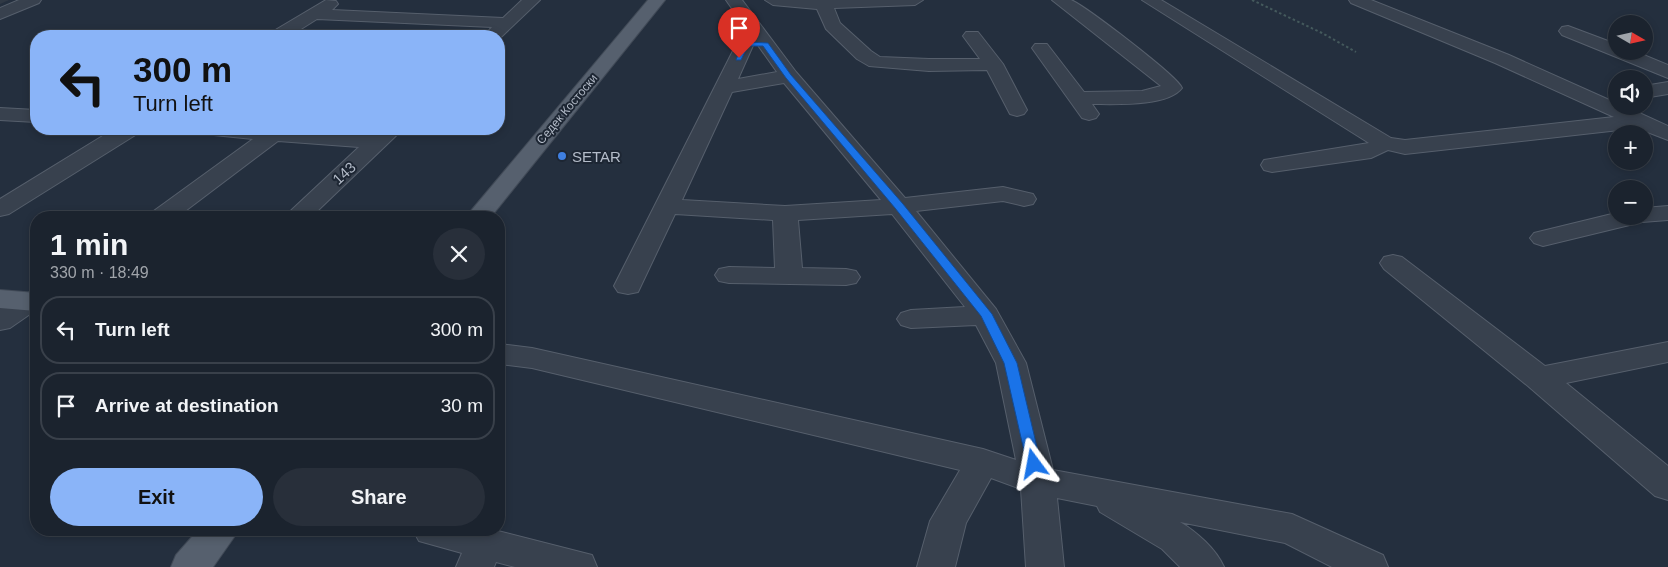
<!DOCTYPE html>
<html lang="en">
<head>
<meta charset="utf-8">
<style>
	:root { --surface:#1b232e; --page:#282f3a; --text:#f1f3f6; --muted:#a0a4aa; --line:#39404a; --accent:#8ab4f8 }
	body { margin:0; font-family:Helvetica,sans-serif; background:var(--page); color:var(--text); height:100vh; display:flex; flex-direction:column; font-size:19px; white-space:nowrap }
	* { box-sizing:border-box; margin:0 }
	p { font-size:16px; color:var(--muted) }
	.icon { flex:none; width:28px; height:28px; fill:none; stroke:currentColor; stroke-width:2; stroke-linecap:round; stroke-linejoin:round }
	.map { position:relative; flex:1; overflow:hidden }
	.details { position:absolute; left:30px; top:211px; width:475px; height:325px; display:flex; flex-direction:column; background:var(--surface); border-radius:20px; box-shadow:0 2px 8px #0003,0 0 0 1px var(--line) }
	.details>* { flex:none }
	.top-card { position:absolute; left:30px; top:30px; width:475px; height:105px; border-radius:20px; box-shadow:0 2px 8px #0003,0 0 0 1px var(--line); background:#8ab4f8; color:#111; overflow:hidden }
	.needle { width:32px; rotate:99deg }
	.buttons { position:absolute; left:1608px; top:15px; display:grid; gap:10px }
	.buttons a { display:grid; place-items:center; width:45px; height:45px; border-radius:50%; background:var(--surface); box-shadow:0 2px 8px #0003,0 0 0 1px var(--line); font-size:25px }
	.pin { position:absolute; display:grid; place-items:center; width:42px; height:42px; color:#fff; margin:-51px -21px; border-radius:50% 50% 50% 0; rotate:-45deg; box-shadow:0 0 5px #0007 }
	.pin .icon { rotate:45deg }
	.me { position:absolute; width:55px; margin:-28px; rotate:347deg; stroke-linejoin:round; filter:drop-shadow(0 0 4px #0008) }
	.turn { display:flex; align-items:center; gap:18px; height:105px; padding:0 20px; font-size:22px }
	.turn .icon { width:65px; height:65px; stroke-width:2.5 }
	.turn b { display:block; font-size:35px; line-height:42px }
	.round { display:grid; place-items:center; flex:none; width:52px; height:52px; border-radius:26px; background:var(--page) }
	.overview { display:flex; align-items:center; justify-content:space-between; height:85px; padding:0 20px }
	h1 { font-size:30px; font-weight:700; line-height:38px }
	.action { display:flex; gap:10px; margin-top:auto; padding:10px 20px }
	.action a { flex:1; height:58px; border-radius:30px; background:var(--accent); color:#111; font-size:20px; font-weight:700; line-height:58px; text-align:center }
	.action a+a { background:var(--page); color:var(--text) }
	ul { padding:0; list-style:none }
	li { display:flex; align-items:center; gap:15px; height:68px; margin:0 10px 8px; padding:0 10px; border:2px solid var(--line); border-radius:20px }
	li div { flex:1 }
	li b { display:block; font-size:19px }
	li em { font-style:normal }
	.map>svg:first-child { display:block }
	.lines { fill:none; stroke-linecap:round; stroke-linejoin:round }
	.minor-casing { stroke:#565f6c; stroke-width:2 }
	.major-casing { stroke:#414a57; stroke-width:2 }
	.path { stroke:#44595c; stroke-width:2; stroke-dasharray:2.5 2.5; stroke-linecap:butt }
	.minor { fill:#38414e; fill-rule:evenodd }
	.major { fill:#56606e; fill-rule:evenodd }
	.shaded-wall { fill:#303945 }
	.route { fill:#1a73e8; stroke:#114b97 }
	.shop-dot { fill:#3f7fe0; stroke:#1d2633; stroke-width:2 }
	.labels { text-anchor:middle; dominant-baseline:central; stroke-width:4; stroke-linejoin:round; paint-order:stroke }
	.far-street-label { font-size:12px; fill:#b4bcc9; stroke:#1d2633 }
	.poi-label { font-size:15px; fill:#b4bcc9; stroke:#1d2633; text-anchor:start }
	.street-label { font-size:15px; fill:#b4bcc9; stroke:#1d2633 }
</style>
</head>
<body>
<div class="map">
<svg width="1668" height="567" viewBox="0 0 1668 567">
	<rect width="100%" height="100%" fill="#242f3e"/>
	<g class="lines">
		<g class="minor-casing">
			<g id="minor">
				<polygon points="19,0 41,0 39,3 0,19 0,8"/>
				<polygon points="522,0 540,0 499,39 499,36 485,35 492,27 317,19 290,36 269,36 272,32 326,0 336,1 338,4 332,10 503,18"/>
				<path d="M726,0H742L796,72L905,198L1003,187L1033,194L1036,199L1033,204L1024,206L1003,201L916,211L996,309L1026,363L1053,470L1292,514L1383,555L1388,567H1332L1285,543L1180,522C1197,532 1216,549 1224,567H1180L1162,549L1100,512L1097,506L1057,498L1064,567H1026L1021,489L991,478L966,523L955,567H917L930,521L960,470L532,368L499,364V344L532,348L983,449L1016,460L996,363L976,325L911,328L901,325L897,319L901,313L911,310L965,307L892,214L798,220L802,268L846,269L856,271L860,277L856,283L846,285L729,283L719,281L715,275L719,269L729,267L775,268L773,220L675,214L638,292L628,294L618,292L614,286L745,27ZM755,41L777,72L738,79ZM784,83L881,200L785,206L682,200L732,92Z"/>
				<polygon points="765,0 923,0 915,5 834,8 840,23 871,51 880,57 929,59 980,59 963,36 966,32 978,32 1003,64 1027,110 1024,114 1017,116 1010,114 987,70 929,71 869,66 857,59 826,29 817,9 773,5"/>
				<path d="M1052,0C1057,0 1066,0 1071,0C1084,5 1179,77 1182,88C1168,107 1114,104 1092,104L1099,114L1096,118L1089,120L1082,118L1032,48L1035,44H1047L1084,92L1142,91L1161,86Z"/>
				<polygon points="1142,0 1161,0 1391,138 1405,140 1614,117 1495,63 1351,3 1349,0 1371,0 1509,55 1616,103 1616,106 1624,106 1668,126 1668,140 1637,128 1405,154 1388,150 1371,158 1272,172 1264,170 1261,165 1264,160 1369,143"/>
				<polygon points="1568,26 1616,44 1616,51 1634,51 1668,65 1668,78 1562,35 1559,31 1562,27"/>
				<polygon points="1668,82 1668,94 1644,98 1644,86"/>
				<polygon points="0,108 36,110 36,122 0,120"/>
				<polygon points="114,129 140,129 137,134 9,214 0,216 0,199"/>
				<polygon points="202,129 292,129 373,135 380,129 403,129 310,218 283,218 359,147 278,141 176,218 148,218 151,213 253,139 204,134"/>
				<polygon points="1668,206 1668,220 1642,222 1543,246 1534,243 1530,238 1534,233 1616,213 1616,216 1644,216 1644,208"/>
				<polygon points="1393,255 1402,257 1545,366 1668,342 1668,362 1566,383 1668,466 1668,500 1655,496 1528,386 1384,269 1380,263 1384,257"/>
				<polygon points="31,292 36,294 36,310 10,328 0,330 0,308 21,295"/>
				<polygon points="413,530 494,530 592,555 597,567 515,567 496,562 494,567 456,567 462,553 419,541"/>
			</g>
		</g>
		<g class="major-casing">
			<g id="major">
				<polygon points="648,0 665,0 490,218 465,218"/>
				<polygon points="0,290 36,293 36,311 0,308"/>
				<polygon points="198,530 239,530 213,567 171,567 176,555"/>
			</g>
		</g>
		<polyline class="path" points="1252,0 1322,33 1356,52"/>
		<use href="#minor" class="minor"/>
		<use href="#major" class="major"/>
	</g>
	<polygon class="shaded-wall" points="0,0 9,0 0,4"/>
	<polygon class="route" points="746,42 768,43 791,75 903,204 992,314 1017,363 1041,464 1039,468 1029,468 1027,464 1004,363 981,316 895,208 786,78 763,46 748,46 741,60 736,60 742,44"/>
	<circle class="shop-dot" cx="562" cy="156" r="5"/>
	<g class="labels">
		<g class="far-street-label">
			<text transform="translate(567 109) rotate(-50)">Седек Костоски</text>
		</g>
		<g class="poi-label">
			<text x="572" y="156">SETAR</text>
		</g>
		<g class="street-label">
			<text transform="translate(344 173) rotate(-43)">143</text>
		</g>
	</g>
</svg>
<div class="buttons">
<a><svg class="needle" viewBox="-14 -14 28 28"><path d="M0-13l5 13h-10z" fill="#e53935"/><path d="M0 13l5-13h-10z" fill="#a0a4aa"/></svg></a>
<a><svg class="icon" aria-label="sound" viewBox="0 0 24 24"><path d="M4 9h4l5-4v14l-5-4H4zM17 9q2 3 0 6"/></svg></a>
<a>+</a>
<a>−</a>
</div>
<div class="pin" style="left:739px;top:58px;background:#d93025"><svg class="icon" aria-label="arrive" viewBox="0 0 24 24"><path d="M6 21V4h12l-3 4 3 4H6"/></svg></div>
<svg class="me" style="left:1034px;top:464px" viewBox="-20 -20 40 40"><path d="M0-17L14 15 0 8-14 15z" fill="#1a73e8" stroke="#fff" stroke-width="4"/></svg>
<div class="top-card">
<div class="turn"><svg class="icon" aria-label="left" viewBox="0 0 24 24"><path d="M17 20v-9H6M10 6l-5 5 5 5"/></svg><div><b>300 m</b>Turn left</div></div>
</div>
<section class="details">
<div class="overview"><div><h1>1 min</h1><p>330 m · 18:49</p></div><a class="round"><svg class="icon" aria-label="close" viewBox="0 0 24 24"><path d="M6 6l12 12M18 6L6 18"/></svg></a></div>
<ul>
<li><svg class="icon" aria-label="left" viewBox="0 0 24 24"><path d="M17 20v-9H6M10 6l-5 5 5 5"/></svg><div><b>Turn left</b></div><em>300 m</em></li>
<li><svg class="icon" aria-label="arrive" viewBox="0 0 24 24"><path d="M6 21V4h12l-3 4 3 4H6"/></svg><div><b>Arrive at destination</b></div><em>30 m</em></li>
</ul>
<div class="action"><a>Exit</a><a>Share</a></div>
</section>
</div>
</body>
</html>
